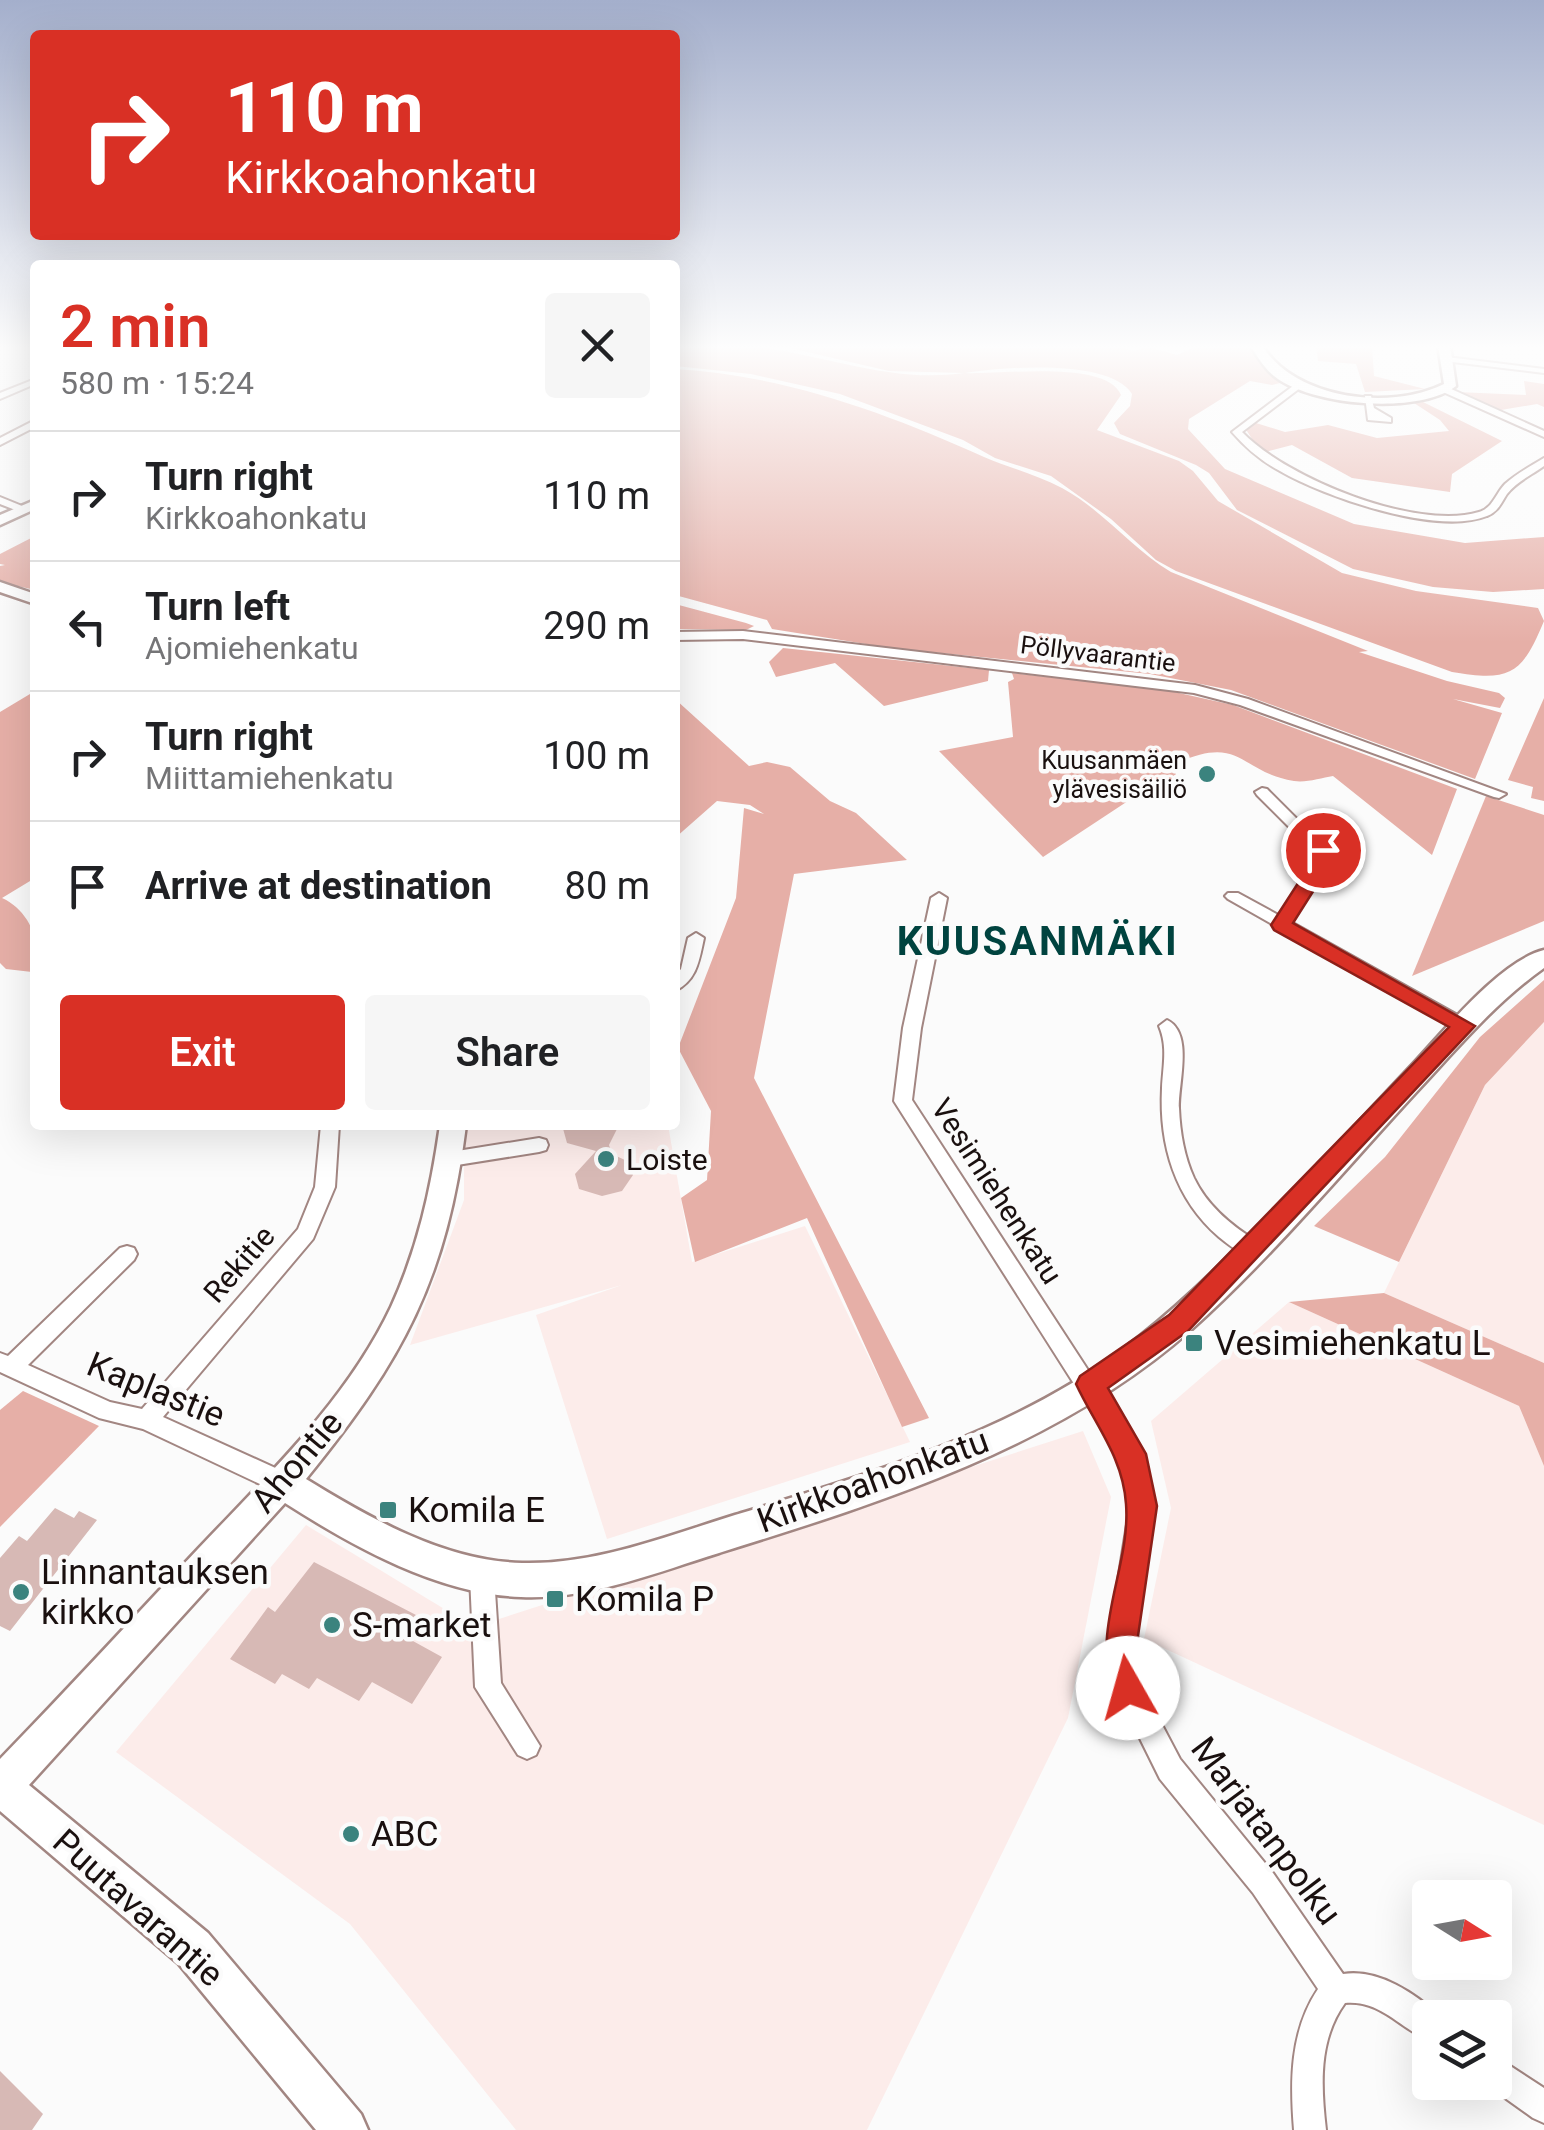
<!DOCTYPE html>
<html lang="en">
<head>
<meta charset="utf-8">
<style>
	:root { --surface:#fff; --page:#f6f6f6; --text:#202124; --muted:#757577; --line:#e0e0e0; --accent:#d93025 }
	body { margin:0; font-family:Roboto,sans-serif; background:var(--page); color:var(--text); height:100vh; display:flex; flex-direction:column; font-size:38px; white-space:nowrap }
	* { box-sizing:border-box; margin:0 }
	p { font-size:32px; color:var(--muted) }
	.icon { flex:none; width:55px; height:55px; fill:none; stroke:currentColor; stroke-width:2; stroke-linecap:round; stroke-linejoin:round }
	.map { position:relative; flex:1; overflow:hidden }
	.panel { position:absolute; left:30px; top:260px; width:650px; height:870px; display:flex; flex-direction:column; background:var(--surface); border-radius:10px; box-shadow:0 10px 40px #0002 }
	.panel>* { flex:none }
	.top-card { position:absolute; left:30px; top:30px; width:650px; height:210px; border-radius:10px; box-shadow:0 10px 40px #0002; background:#d93025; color:#fff; overflow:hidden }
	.needle { width:65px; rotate:101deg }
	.fabs { position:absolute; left:1412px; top:1880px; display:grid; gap:20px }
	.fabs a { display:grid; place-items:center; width:100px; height:100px; border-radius:10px; background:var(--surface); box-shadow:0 10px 40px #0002; font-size:50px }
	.pin { position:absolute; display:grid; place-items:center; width:85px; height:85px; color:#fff; margin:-42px; border:5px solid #fff; border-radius:50%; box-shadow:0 2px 10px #0007 }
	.me { position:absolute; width:110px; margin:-55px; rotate:353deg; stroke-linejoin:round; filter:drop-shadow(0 0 8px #0008) }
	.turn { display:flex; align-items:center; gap:35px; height:210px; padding:0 30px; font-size:45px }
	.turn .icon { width:130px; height:130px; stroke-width:2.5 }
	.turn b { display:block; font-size:70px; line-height:85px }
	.round { display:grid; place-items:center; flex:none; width:105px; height:105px; border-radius:10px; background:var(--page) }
	.head { display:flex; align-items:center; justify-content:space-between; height:170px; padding:0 30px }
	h1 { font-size:60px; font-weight:600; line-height:75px; color:var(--accent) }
	.primary-button { display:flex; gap:20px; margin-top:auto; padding:20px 30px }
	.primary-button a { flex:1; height:115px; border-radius:10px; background:var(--accent); color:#fff; font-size:40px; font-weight:600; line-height:115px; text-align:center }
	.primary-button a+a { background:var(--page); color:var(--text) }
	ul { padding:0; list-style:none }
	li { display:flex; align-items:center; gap:30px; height:130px; padding:0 30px; border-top:2px solid var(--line) }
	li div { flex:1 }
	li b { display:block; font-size:38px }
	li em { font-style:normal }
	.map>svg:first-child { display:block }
	.built { fill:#fcecea }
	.forest { fill:#e6afa7 }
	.building { fill:#d7b9b5 }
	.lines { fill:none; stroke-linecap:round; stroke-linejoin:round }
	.street-casing { stroke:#a28682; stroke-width:4 }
	.secondary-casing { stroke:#a28682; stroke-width:5 }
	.street { fill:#fff; fill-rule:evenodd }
	.secondary { fill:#fff; fill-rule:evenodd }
	.route { fill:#d93025; stroke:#8d1f18; stroke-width:2.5 }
	.poi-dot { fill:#3b837e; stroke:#fbfbfb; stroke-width:4 }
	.labels { text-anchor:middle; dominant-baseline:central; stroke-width:9; stroke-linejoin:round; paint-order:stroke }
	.far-street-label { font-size:25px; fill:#1a100f; stroke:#fbfbfb }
	.far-poi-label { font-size:25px; fill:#1a100f; stroke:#fbfbfb; text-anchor:end }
	.poi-label { font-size:30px; fill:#1a100f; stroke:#fbfbfb; text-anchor:start }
	.street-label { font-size:30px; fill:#1a100f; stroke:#fbfbfb }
	.near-poi-label { font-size:35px; fill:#1a100f; stroke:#fbfbfb; text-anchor:start }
	.near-street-label { font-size:35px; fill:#1a100f; stroke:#fbfbfb }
	.district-label { font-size:40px; font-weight:bold; letter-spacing:2.5px; fill:#00433f; stroke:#fbfbfb }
</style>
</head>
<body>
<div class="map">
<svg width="1544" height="2130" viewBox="0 0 1544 2130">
	<rect width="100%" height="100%" fill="#fbfbfb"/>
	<g class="built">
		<polygon points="1544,1022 1544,1363 1384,1293 1485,1085"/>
		<polygon points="464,1125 668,1125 692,1262 805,1226 910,1442 607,1539 536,1315 622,1285 410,1345 464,1200"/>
		<polygon points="1289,1302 1519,1406 1544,1466 1544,1825 1144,1639 1171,1508 1151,1421"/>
		<polygon points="1083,1431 1111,1497 1068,1718 867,2130 516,2130 350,1924 116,1752 306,1525 474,1627"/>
	</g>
	<g class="forest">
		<path d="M723,345C807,345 879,385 964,373L889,371L777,345H1113L1133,351L1149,347L1177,355L1199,345H1251L1284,382L1272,385L1250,381L1189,419L1188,429L1225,469L1354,524L1465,543L1544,537V589L1493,592L1433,587L1353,569L1237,510L1209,473L1196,465L1120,434L1114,423L1130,406L1132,394C1111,358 1002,367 965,373C998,375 1107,359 1121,395L1097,430L1179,461L1193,471L1218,501L1342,573L1416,591L1538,608L1544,621C1522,674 1511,682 1452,672L1176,571L1156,560L1111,519L1051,476L995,458L963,440L840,394L751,374L675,366V349Z"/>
		<polygon points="1316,345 1372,345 1374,376 1425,389 1365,392 1356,364 1318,361"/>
		<path d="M675,369C783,375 887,413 984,457C1010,468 1037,475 1062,488C1103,510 1132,549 1171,572L1368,651L1359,652L1447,681L1499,693L1505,698L1500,708L1453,699L1502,713L1475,779L1231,690L1150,674L891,648L772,629L767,620L675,595Z"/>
		<polygon points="1524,381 1544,384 1544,407 1537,404 1501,410 1457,392 1526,395"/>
		<polygon points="1423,402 1502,441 1452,474 1450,492 1352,478 1292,445 1261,453 1245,428 1256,423 1285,432 1328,425 1377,438 1449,431 1440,420 1414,403"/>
		<polygon points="35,536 35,590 0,582 0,566 5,565 0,564 0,554"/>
		<polygon points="675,604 746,623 754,626 746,630 675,629"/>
		<polygon points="783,648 989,670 988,681 884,706 835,663 776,677 769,662"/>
		<path d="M1012,673L1161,689L1233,705L1457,789L1432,855L1333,776C1321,778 1306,783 1294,781C1239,772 1242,734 1177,763L1174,788L1134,797L1043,857L939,751L1013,737L1008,682L1014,679Z"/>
		<path d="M35,691V878L2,898C29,910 45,945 32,972L6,969L0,963V712Z"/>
		<polygon points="1544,698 1544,801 1531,798 1533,787 1508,780"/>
		<polygon points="675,699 749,766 767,762 790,767 830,801 856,813 907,860 794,874 754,1078 929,1418 902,1427 807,1218 695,1262 681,1198 707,1180 711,1111 678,1048 736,898 744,808 764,814 750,805 717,801 675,838"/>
		<polygon points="1486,796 1544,815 1544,921 1412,976"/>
		<polygon points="1544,980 1544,1022 1485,1085 1399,1262 1314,1226 1385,1157 1480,1037"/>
		<polygon points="1384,1293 1544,1363 1544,1466 1519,1406 1289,1302"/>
		<polygon points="23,1391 99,1426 0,1527 0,1410"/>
	</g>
	<g class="building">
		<polygon points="562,1125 619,1125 609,1145 612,1154 627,1161 633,1175 622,1191 602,1196 579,1189 575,1174 596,1151 567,1143"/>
		<polygon points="55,1508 74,1518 79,1511 97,1520 10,1631 0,1626 0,1558 19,1536 27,1541"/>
		<polygon points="314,1562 416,1615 402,1635 442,1657 412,1704 372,1682 359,1701 317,1678 309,1689 282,1674 275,1684 230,1659 268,1607 275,1612"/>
		<polygon points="0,2071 43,2114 32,2130 0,2130"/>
	</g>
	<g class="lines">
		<g class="street-casing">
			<g id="street">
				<polygon points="1447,357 1544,369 1544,373 1444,361"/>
				<polygon points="35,379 35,384 0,399 0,393"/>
				<path d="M1297,383L1304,385L1242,432C1286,478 1416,531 1479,512C1493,508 1496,493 1505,484C1516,474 1532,465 1544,458V466C1532,475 1517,481 1507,494C1501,503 1498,512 1487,516C1437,536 1325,497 1280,471C1261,461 1246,448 1232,432Z"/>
				<polygon points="1443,388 1449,388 1544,431 1544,437 1443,392"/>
				<polygon points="1365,396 1371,396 1374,408 1391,418 1391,422 1368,420"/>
				<polygon points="35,420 35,427 0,445 0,438"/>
				<polygon points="0,497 27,508 28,510 23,513 0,504"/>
				<polygon points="743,631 1195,685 1248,699 1506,794 1499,798 1494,797 1240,705 1194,693 743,639 675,640 675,632"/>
				<polygon points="1262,788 1267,789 1332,854 1291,922 1470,1022 1472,1026 1470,1030 1458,1030 1228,899 1225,896 1228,893 1238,893 1280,916 1317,855 1257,795 1255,792"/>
				<path d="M939,893L947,898L921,1028L912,1100L1142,1453L1154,1506L1135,1636L1141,1685L1180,1759L1273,1873L1343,1974C1378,1968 1417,1994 1442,2018H1430V2041C1399,2028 1381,2000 1345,2003C1318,2040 1321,2087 1326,2130H1294C1290,2081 1290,2031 1318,1989L1253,1893L1160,1779L1115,1688L1109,1636L1130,1506L1120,1456L894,1101L903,1028L931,898Z"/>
				<path d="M696,933L704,938C699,961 697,980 675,991V976L681,969L688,938Z"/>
				<path d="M1167,1020C1194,1033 1178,1084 1179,1108C1180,1132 1184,1156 1194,1178C1208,1207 1233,1227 1260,1243L1263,1249L1260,1255C1246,1259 1230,1246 1219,1237C1175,1199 1159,1145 1162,1088C1163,1066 1168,1047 1159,1026Z"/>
				<polygon points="321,1125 339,1125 335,1187 313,1239 163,1417 293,1476 297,1484 293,1492 285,1495 277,1492 143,1429 99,1418 0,1372 0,1353 8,1356 120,1248 127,1246 134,1248 137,1254 134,1260 28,1365 110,1402 142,1409 298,1229 315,1187"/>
				<polygon points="539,1138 546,1140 548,1145 546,1150 539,1152 451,1166 444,1164 442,1159 444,1154 451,1152"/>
				<polygon points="482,1564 491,1568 494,1576 501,1683 540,1746 536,1755 527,1759 518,1755 475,1687 470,1576 473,1568"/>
				<polygon points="1495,2056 1544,2088 1544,2123 1533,2118 1484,2083 1495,2082"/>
			</g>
		</g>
		<g class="secondary-casing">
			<g id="secondary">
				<path d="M1250,345H1262C1294,399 1390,411 1444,384L1438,345H1450L1456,386C1419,415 1311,406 1274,376C1264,368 1257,356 1250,345Z"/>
				<polygon points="35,500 35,509 0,525 0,515"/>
				<polygon points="0,582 35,594 35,604 0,592"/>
				<path d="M1544,950V968C1497,1001 1459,1046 1420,1088C1345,1169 1274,1255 1192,1329C1059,1447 885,1501 719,1553C655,1573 589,1600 521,1597C438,1594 354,1547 285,1503L29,1785L208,1933L361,2114L368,2130H316L178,1963L0,1811V1759C67,1690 132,1619 198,1549C267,1476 347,1400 391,1307C418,1248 431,1189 440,1125H466C447,1279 403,1360 306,1479C371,1519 445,1561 522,1563C595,1565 667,1536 735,1515C869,1474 1010,1433 1123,1349C1172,1313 1215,1270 1258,1227C1311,1174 1362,1118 1414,1063C1445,1030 1500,961 1544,950Z"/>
			</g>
		</g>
		<use href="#street" class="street"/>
		<use href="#secondary" class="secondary"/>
	</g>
	<linearGradient id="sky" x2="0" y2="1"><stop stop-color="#a4afcc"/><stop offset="0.54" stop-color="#fdfdfd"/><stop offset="1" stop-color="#fdfdfd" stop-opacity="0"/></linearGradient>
	<rect width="1544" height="643" fill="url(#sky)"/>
	<path class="route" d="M1323,844L1332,850L1333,860L1293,923L1475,1026L1188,1331L1108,1388L1146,1454L1157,1506L1138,1636L1145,1688L1140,1700L1128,1705L1116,1700C1088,1632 1131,1569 1126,1504C1123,1457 1095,1425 1076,1384L1080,1376L1169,1315L1449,1027L1274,930L1271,925L1313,860V850Z"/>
	<g class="poi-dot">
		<circle cx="1207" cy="774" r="10"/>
		<circle cx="606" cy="1159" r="10"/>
		<rect x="1184" y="1333" width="20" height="20" rx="5"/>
		<rect x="378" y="1500" width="20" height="20" rx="5"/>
		<circle cx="21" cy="1592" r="10"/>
		<rect x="545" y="1589" width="20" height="20" rx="5"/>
		<circle cx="332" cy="1625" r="10"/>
		<circle cx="351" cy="1834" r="10"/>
	</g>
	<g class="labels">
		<g class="far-street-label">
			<text transform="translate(1098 654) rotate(7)">Pöllyvaarantie</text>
		</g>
		<g class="far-poi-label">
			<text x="1187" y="760">Kuusanmäen<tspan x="1187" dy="29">ylävesisäiliö</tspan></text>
		</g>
		<g class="poi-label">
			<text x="626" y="1159">Loiste</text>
		</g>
		<g class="street-label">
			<text transform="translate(997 1191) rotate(57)">Vesimiehenkatu</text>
			<text transform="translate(239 1264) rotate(-49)">Rekitie</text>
		</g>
		<g class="near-poi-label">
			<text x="1214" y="1343">Vesimiehenkatu L</text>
			<text x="408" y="1510">Komila E</text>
			<text x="41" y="1572">Linnantauksen<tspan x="41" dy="40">kirkko</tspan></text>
			<text x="575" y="1599">Komila P</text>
			<text x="352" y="1625">S-market</text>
			<text x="371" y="1834">ABC</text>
		</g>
		<g class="near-street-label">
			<text transform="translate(156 1390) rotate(22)">Kaplastie</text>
			<text transform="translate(297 1462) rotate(-50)">Ahontie</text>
			<text transform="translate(873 1481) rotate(-20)">Kirkkoahonkatu</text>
			<text transform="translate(1266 1831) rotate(53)">Marjatanpolku</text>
			<text transform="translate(138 1908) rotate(42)">Puutavarantie</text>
		</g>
		<g class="district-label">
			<text x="1038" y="941">KUUSANMÄKI</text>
		</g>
	</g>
</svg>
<div class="fabs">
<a><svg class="needle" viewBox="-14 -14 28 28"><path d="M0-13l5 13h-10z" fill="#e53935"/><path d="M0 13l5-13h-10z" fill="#757577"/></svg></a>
<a><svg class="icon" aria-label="layers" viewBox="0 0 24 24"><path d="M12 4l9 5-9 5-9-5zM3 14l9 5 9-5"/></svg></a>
</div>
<div class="pin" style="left:1323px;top:850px;background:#d93025"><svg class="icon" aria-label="arrive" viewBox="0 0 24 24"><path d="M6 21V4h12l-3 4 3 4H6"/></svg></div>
<svg class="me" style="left:1128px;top:1688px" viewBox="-20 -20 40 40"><circle r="19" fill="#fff"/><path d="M0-13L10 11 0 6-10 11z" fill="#d93025"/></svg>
<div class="top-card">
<div class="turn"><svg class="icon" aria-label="right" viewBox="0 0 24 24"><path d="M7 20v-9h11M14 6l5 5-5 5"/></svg><div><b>110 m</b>Kirkkoahonkatu</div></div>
</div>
<section class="panel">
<div class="head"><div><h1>2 min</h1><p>580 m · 15:24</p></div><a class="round"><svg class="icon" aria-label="close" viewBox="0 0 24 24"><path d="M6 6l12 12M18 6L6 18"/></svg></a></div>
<ul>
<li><svg class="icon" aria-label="right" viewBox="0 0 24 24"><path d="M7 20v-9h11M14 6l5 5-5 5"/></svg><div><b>Turn right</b><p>Kirkkoahonkatu</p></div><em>110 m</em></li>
<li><svg class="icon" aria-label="left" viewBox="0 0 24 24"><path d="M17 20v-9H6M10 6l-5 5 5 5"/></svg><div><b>Turn left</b><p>Ajomiehenkatu</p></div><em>290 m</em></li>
<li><svg class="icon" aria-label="right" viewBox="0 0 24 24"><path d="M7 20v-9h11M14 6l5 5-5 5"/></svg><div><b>Turn right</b><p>Miittamiehenkatu</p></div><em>100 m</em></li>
<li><svg class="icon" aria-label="arrive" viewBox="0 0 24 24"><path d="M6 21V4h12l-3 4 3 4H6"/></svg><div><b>Arrive at destination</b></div><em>80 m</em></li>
</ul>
<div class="primary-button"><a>Exit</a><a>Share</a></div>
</section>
</div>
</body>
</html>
